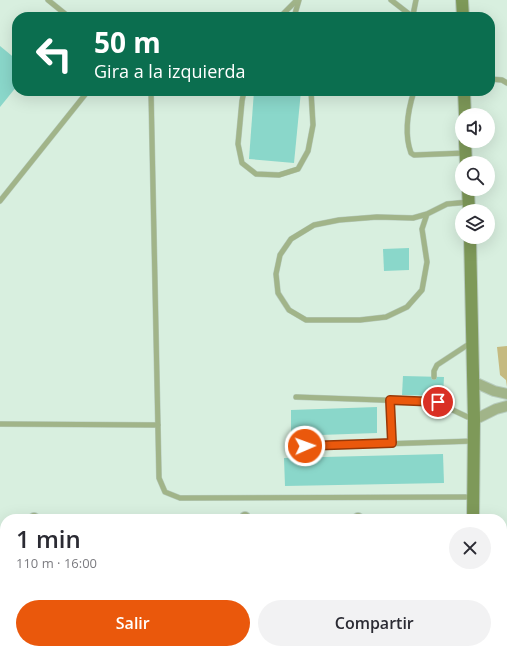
<!DOCTYPE html>
<html lang="es">
<head>
<meta charset="utf-8">
<style>
	:root { --surface:#fff; --page:#f2f2f3; --text:#2b2b33; --muted:#7c7c81; --accent:#ea580c }
	body { margin:0; font-family:"Open Sans",sans-serif; background:var(--page); color:var(--text); height:100vh; display:flex; flex-direction:column; font-size:15px; white-space:nowrap }
	* { box-sizing:border-box; margin:0 }
	p { font-size:13px; color:var(--muted) }
	.icon { flex:none; width:22px; height:22px; fill:none; stroke:currentColor; stroke-width:2; stroke-linecap:round; stroke-linejoin:round }
	.map { position:relative; flex:1; overflow:hidden }
	.sheet { position:absolute; left:0px; top:514px; width:507px; height:140px; display:flex; flex-direction:column; background:var(--surface); border-radius:16px 16px 0 0; box-shadow:0 4px 16px #0002 }
	.sheet>* { flex:none }
	.hud { position:absolute; left:12px; top:12px; width:483px; height:84px; border-radius:16px; box-shadow:0 4px 16px #0002; background:#0b6e4f; color:#fff; overflow:hidden }
	.tools { position:absolute; left:455px; top:108px; display:grid; gap:8px }
	.tools a { display:grid; place-items:center; width:40px; height:40px; border-radius:50%; background:var(--surface); box-shadow:0 4px 16px #0002; font-size:20px }
	.pin { position:absolute; display:grid; place-items:center; width:34px; height:34px; color:#fff; margin:-17px; border:2px solid #fff; border-radius:50%; box-shadow:0 1px 4px #0007 }
	.me { position:absolute; width:44px; margin:-22px; rotate:88deg; stroke-linejoin:round; filter:drop-shadow(0 0 3px #0008) }
	.turn { display:flex; align-items:center; gap:14px; height:84px; padding:0 16px; font-size:18px }
	.turn .icon { width:52px; height:52px; stroke-width:2.5 }
	.turn b { display:block; font-size:28px; line-height:34px }
	.round { display:grid; place-items:center; flex:none; width:42px; height:42px; border-radius:21px; background:var(--page) }
	.head { display:flex; align-items:center; justify-content:space-between; height:68px; padding:0 16px }
	h1 { font-size:24px; font-weight:600; line-height:30px }
	.action { display:flex; gap:8px; margin-top:auto; padding:8px 16px }
	.action a { flex:1; height:46px; border-radius:24px; background:var(--accent); color:#fff; font-size:16px; font-weight:600; line-height:46px; text-align:center }
	.action a+a { background:var(--page); color:var(--text) }
	.map>svg:first-child { display:block }
	.green { fill:#c5ba80 }
	.building { fill:#8ad7ca }
	.lines { fill:none; stroke-linecap:round; stroke-linejoin:round }
	.lane-casing { stroke:#b7cbbd; stroke-width:6 }
	.street-casing { stroke:#b7cbbd; stroke-width:12 }
	.secondary-casing { stroke:#b7cbbd; stroke-width:14 }
	.lane { stroke:#a1b489; stroke-width:5 }
	.street { stroke:#a1b489; stroke-width:10 }
	.secondary { stroke:#7e9959; stroke-width:12 }
	.route-casing { stroke:#983908; stroke-width:10 }
	.route { stroke:#ea580c; stroke-width:7 }
</style>
</head>
<body>
<div class="map">
<svg width="507" height="654" viewBox="0 0 507 654">
	<rect width="100%" height="100%" fill="#d8efdf"/>
	<polygon class="green" points="507,346 507,387 506,380 500,375 497,347"/>
	<g class="building">
		<polygon points="0,46 17,60 17,86 0,107"/>
		<polygon points="254,91 301,91 294,163 249,159"/>
		<polygon points="409,248 409,270 384,271 383,249"/>
		<polygon points="403,376 444,377 443,396 402,395"/>
		<polygon points="377,407 377,433 291,436 291,410"/>
		<polygon points="443,454 444,483 285,486 284,458"/>
	</g>
	<g class="lines">
		<g class="lane-casing">
			<g id="lane">
				<polyline points="48,0 69,17"/>
				<polyline points="391,0 413,17"/>
				<polyline points="413,15 416,0"/>
				<polyline points="280,17 297,0"/>
				<polyline points="294,17 299,0"/>
				<polyline points="490,79 502,80 507,83"/>
				<polyline points="151,91 159,478 165,492 180,498 472,497"/>
				<polyline points="244,91 242,101 238,144 242,163 256,174 279,175 298,169 308,151 313,125 311,91"/>
				<path d="M414,91C408,110 404,134 411,153L414,155L465,153"/>
				<polyline points="0,201 88,91"/>
				<polyline points="427,214 413,218 377,217 339,220 314,225 291,239 280,255 276,274 278,293 289,310 306,320 360,320 386,317 407,307 422,290 427,262 422,229 427,214 447,204 469,202"/>
				<polyline points="434,377 434,371 437,365 472,342"/>
				<polyline points="435,396 437,402 440,404 474,420"/>
				<polyline points="296,397 437,402"/>
				<polyline points="390,400 392,443"/>
				<polyline points="0,424 158,425"/>
				<polyline points="291,447 474,441"/>
			</g>
		</g>
		<g class="street-casing">
			<g id="street">
				<polyline points="474,382 494,391 507,394"/>
				<polyline points="474,420 496,409 507,406"/>
				<polyline points="245,517 245,519"/>
				<polyline points="34,518 34,519"/>
				<polyline points="358,519 358,518"/>
				<polyline points="35,649 35,654"/>
				<polyline points="246,649 246,654"/>
				<polyline points="141,654 141,649"/>
				<polyline points="358,654 358,649"/>
			</g>
		</g>
		<g class="secondary-casing">
			<g id="secondary">
				<polyline points="462,0 463,17"/>
				<polyline points="464,91 465,115"/>
				<polyline points="465,141 466,163"/>
				<polyline points="468,189 469,211"/>
				<polyline points="470,237 474,420 473,519"/>
				<polyline points="480,649 480,654"/>
			</g>
		</g>
		<use href="#lane" class="lane"/>
		<use href="#street" class="street"/>
		<use href="#secondary" class="secondary"/>
	</g>
	<g class="lines">
		<g class="route-casing">
			<polyline id="route" points="305,446 392,443 390,400 438,402"/>
		</g>
		<use href="#route" class="route"/>
	</g>
</svg>
<div class="tools">
<a><svg class="icon" aria-label="sound" viewBox="0 0 24 24"><path d="M4 9h4l5-4v14l-5-4H4zM17 9q2 3 0 6"/></svg></a>
<a><svg class="icon" aria-label="search" viewBox="0 0 24 24"><circle cx="10" cy="10" r="6"/><path d="M15 15l6 6"/></svg></a>
<a><svg class="icon" aria-label="layers" viewBox="0 0 24 24"><path d="M12 4l9 5-9 5-9-5zM3 14l9 5 9-5"/></svg></a>
</div>
<div class="pin" style="left:438px;top:402px;background:#d93025"><svg class="icon" aria-label="arrive" viewBox="0 0 24 24"><path d="M6 21V4h12l-3 4 3 4H6"/></svg></div>
<svg class="me" style="left:305px;top:446px" viewBox="-20 -20 40 40"><circle r="17" fill="#ea580c" stroke="#fff" stroke-width="3"/><path d="M0-11L8 9 0 5-8 9z" fill="#fff"/></svg>
<div class="hud">
<div class="turn"><svg class="icon" aria-label="left" viewBox="0 0 24 24"><path d="M17 20v-9H6M10 6l-5 5 5 5"/></svg><div><b>50 m</b>Gira a la izquierda</div></div>
</div>
<section class="sheet">
<div class="head"><div><h1>1 min</h1><p>110 m · 16:00</p></div><a class="round"><svg class="icon" aria-label="close" viewBox="0 0 24 24"><path d="M6 6l12 12M18 6L6 18"/></svg></a></div>
<div class="action"><a>Salir</a><a>Compartir</a></div>
</section>
</div>
</body>
</html>
